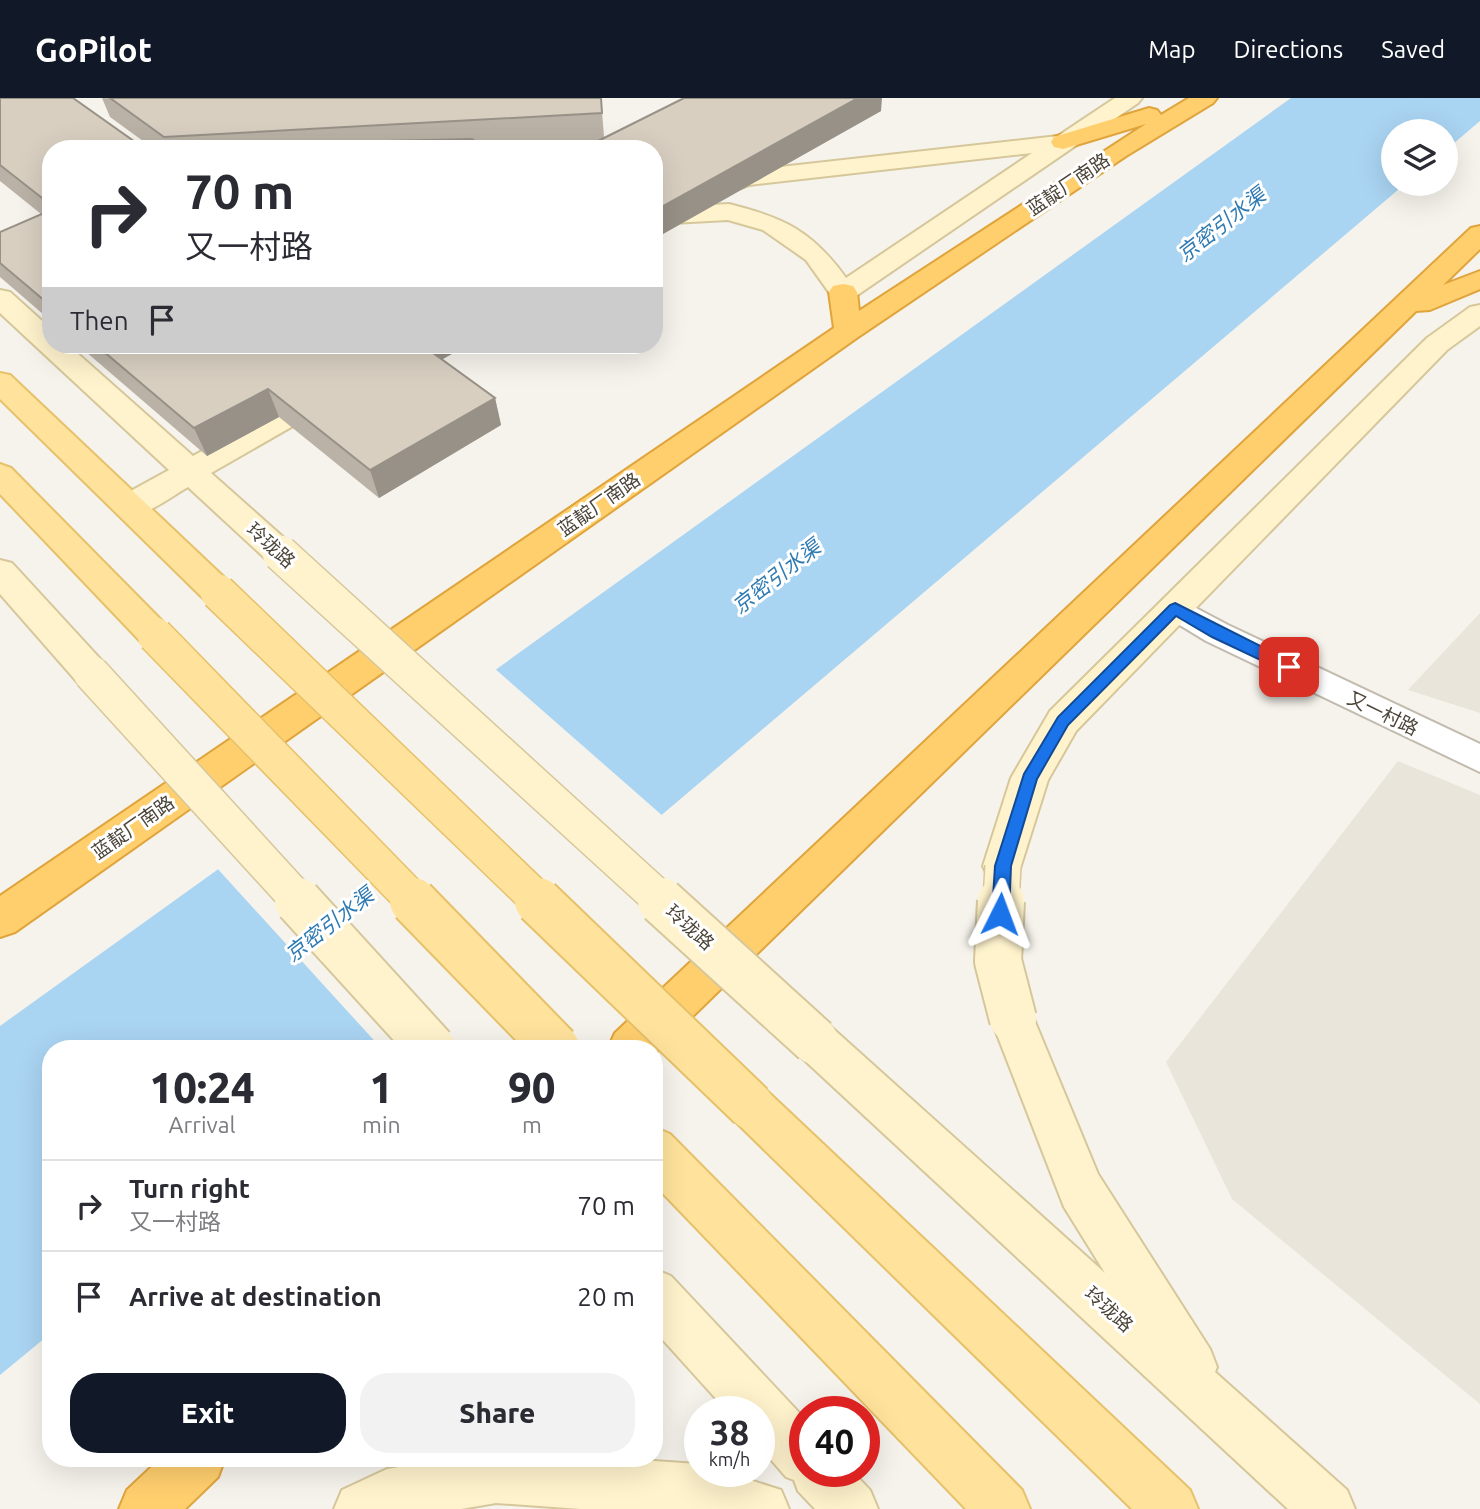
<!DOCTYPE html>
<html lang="en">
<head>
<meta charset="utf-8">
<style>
	:root { --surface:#fff; --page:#f2f2f3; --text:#2b2b33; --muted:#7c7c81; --line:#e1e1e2; --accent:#111827 }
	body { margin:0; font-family:Ubuntu,"Noto Sans SC",sans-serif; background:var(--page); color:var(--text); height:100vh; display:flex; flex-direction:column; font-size:26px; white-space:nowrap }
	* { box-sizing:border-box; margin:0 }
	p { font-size:23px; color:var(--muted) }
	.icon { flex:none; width:38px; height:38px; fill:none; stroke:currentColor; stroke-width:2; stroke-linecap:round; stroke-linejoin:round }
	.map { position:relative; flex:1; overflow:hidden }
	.drawer { position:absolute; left:42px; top:942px; width:621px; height:427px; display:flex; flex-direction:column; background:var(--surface); border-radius:28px; box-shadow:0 7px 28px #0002 }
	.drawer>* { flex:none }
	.banner { position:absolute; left:42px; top:42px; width:621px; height:214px; border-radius:28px; box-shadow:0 7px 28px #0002; background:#fff; color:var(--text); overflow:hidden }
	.controls { position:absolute; left:1381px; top:21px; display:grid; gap:14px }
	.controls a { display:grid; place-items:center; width:77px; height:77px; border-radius:50%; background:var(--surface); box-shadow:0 7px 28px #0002; font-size:35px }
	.speed { position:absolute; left:684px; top:1298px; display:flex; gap:14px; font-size:35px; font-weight:700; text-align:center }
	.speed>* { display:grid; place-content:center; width:91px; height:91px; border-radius:50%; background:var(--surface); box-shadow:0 7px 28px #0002; line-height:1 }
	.speed small { font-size:18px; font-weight:400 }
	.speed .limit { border:10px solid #d22; background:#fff; color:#111 }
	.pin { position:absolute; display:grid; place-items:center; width:60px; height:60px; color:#fff; margin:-30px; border-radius:14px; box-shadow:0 4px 10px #0006 }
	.me { position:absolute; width:77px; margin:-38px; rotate:3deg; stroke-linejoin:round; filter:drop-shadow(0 0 5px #0008) }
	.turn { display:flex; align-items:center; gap:24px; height:147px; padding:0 28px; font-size:32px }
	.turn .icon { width:91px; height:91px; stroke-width:2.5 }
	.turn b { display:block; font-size:49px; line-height:60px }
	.then { display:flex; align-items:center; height:66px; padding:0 28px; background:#0003; gap:14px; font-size:26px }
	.eta { display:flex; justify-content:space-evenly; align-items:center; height:119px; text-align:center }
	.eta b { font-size:42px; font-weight:800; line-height:49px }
	.action { display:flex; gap:14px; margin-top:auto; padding:14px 28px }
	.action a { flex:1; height:80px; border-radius:28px; background:var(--accent); color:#fff; font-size:28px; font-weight:800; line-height:80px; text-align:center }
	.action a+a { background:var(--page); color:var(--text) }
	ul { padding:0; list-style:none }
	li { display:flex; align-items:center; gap:21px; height:91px; padding:0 28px; border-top:2px solid var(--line) }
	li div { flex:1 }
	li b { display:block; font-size:26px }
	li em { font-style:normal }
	header { display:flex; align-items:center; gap:42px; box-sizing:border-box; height:98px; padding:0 35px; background:var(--accent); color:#fff }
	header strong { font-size:33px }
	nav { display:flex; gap:38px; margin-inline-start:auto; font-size:24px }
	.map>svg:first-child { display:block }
	.residential { fill:#eae5da }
	.water { fill:#a9d4f2 }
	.pier { fill:#f6f3ec }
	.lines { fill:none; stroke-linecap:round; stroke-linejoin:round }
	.street-casing { stroke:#c2bbae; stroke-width:4 }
	.secondary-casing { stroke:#d6c79b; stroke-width:4 }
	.primary-casing { stroke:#e6c16a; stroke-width:4 }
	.highway-casing { stroke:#e0a43c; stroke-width:4 }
	.street { fill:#fff; fill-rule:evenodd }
	.secondary { fill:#fff3cd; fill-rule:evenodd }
	.primary { fill:#ffe39c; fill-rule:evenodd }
	.highway { fill:#ffcf6e; fill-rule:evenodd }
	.secondary-bridge-far1-casing { stroke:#d6c79b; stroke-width:38; stroke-linecap:butt }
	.secondary-bridge-casing { stroke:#d6c79b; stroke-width:50; stroke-linecap:butt }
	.primary-bridge-far1-casing { stroke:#e6c16a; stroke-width:38; stroke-linecap:butt }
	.primary-bridge-casing { stroke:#e6c16a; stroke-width:50; stroke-linecap:butt }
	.secondary-bridge-far1 { stroke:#fff3cd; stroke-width:35 }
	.secondary-bridge { stroke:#fff3cd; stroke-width:46 }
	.primary-bridge-far1 { stroke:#ffe39c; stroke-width:35 }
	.primary-bridge { stroke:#ffe39c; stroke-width:46 }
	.wall { fill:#bab2a6 }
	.shaded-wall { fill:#979187 }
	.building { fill:#d8cfc1; stroke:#979187; stroke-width:2 }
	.route { fill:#1a73e8; stroke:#114b97; stroke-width:2 }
	.labels { text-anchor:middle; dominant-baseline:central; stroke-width:6; stroke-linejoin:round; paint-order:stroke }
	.street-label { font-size:19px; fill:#4b4439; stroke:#fff }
	.water-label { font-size:21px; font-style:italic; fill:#2e7ab2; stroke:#fff }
</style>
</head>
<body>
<header>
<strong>GoPilot</strong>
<nav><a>Map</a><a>Directions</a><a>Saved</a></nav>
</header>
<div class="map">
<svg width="1480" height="1411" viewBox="0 0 1480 1411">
	<rect width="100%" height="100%" fill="#f6f3ec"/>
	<g class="residential">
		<polygon points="1480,515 1480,615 1408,592"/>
		<polygon points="1398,663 1480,697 1480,1306 1232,1101 1166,964"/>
	</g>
	<polygon class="water" points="1291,0 1480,0 1480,23 1446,52 1446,33 1393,33 1393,86 1405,86 387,950 51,950 51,1235 0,1277 0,928"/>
	<polygon class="pier" points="493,569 664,719 393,950 381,950 216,769"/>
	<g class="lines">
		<g class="street-casing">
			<polygon id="street" points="1175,499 1228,527 1480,646 1480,674 1206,543 1165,518 1160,510 1165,502"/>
		</g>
		<g class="secondary-casing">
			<g id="secondary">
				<path d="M1115,0H1142L1138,5L853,200L843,202L833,200L806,162L763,132L728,122L654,126V110L729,106C785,120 812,133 846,180L1032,55L749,87L716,99L707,96L703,91L707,86L745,73L1058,38Z"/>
				<path d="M0,192L10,194L51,231V247H68L193,358L393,247H428L424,253L211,375L292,447L297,455L292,463L280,467L268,463L188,389C167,401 142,423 118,416L113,408L118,400L169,372L0,215Z"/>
				<polygon points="1480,207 1480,228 1447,252 1076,633 1048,682 1017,780 1003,785 989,780 983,768 1011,680 1050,613 1427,240 1470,209"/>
				<polygon points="0,462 12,465 104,565 109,575 104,585 91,589 78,585 0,496"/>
				<polygon points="1013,901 1028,907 1098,1076 1210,1251 1217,1269 1215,1274 1347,1392 1355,1411 1288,1411 800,958 793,943 800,928 815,922 830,928 1105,1175 1064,1109 991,921 998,907"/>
				<polygon points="654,1171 671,1178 805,1321 805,1374 853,1374 870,1392 878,1411 815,1411 798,1393 794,1382 786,1379 760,1349 760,1314 728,1314 654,1232"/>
				<polygon points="450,1360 610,1360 698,1366 700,1374 725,1374 781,1392 789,1411 581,1411 496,1405 461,1411 334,1411 342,1392 387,1371"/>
			</g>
		</g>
		<g class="primary-casing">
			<g id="primary">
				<polygon points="0,275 10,277 230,485 235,494 230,503 218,506 206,503 0,301"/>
				<polygon points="0,366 11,370 167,528 172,537 167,546 155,550 143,546 0,396"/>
				<polygon points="751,986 767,993 1190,1392 1198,1411 1132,1411 735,1023 728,1008 735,993"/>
				<polygon points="654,1029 670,1036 1022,1392 1030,1411 966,1411 654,1086"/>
			</g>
		</g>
		<g class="highway-casing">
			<g id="highway">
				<polygon points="1189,0 1217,0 1213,5 1126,58 858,239 15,834 0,839 0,798 834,230 829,194 833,188 843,186 853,188 857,194 859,213 1146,26 1063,51 1054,49 1051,44 1054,39 1149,10 1157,12 1161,17"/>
				<polygon points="1480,128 1480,151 1443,187 1480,173 1480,191 1430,212 1416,213 654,956 654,950 608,950 615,935 1471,130"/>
				<polygon points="161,1360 225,1360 218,1379 185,1411 119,1411 127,1392"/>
			</g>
		</g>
		<use href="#street" class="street"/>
		<use href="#secondary" class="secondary"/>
		<use href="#primary" class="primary"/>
		<use href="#highway" class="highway"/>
		<g class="secondary-bridge-far1-casing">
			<g id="secondary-bridge-far1">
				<polyline points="280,455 663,804"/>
				<polyline points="91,575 300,804"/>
				<polyline points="1001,804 1003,768"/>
			</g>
		</g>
		<g class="secondary-bridge-casing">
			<g id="secondary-bridge">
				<polyline points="298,803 432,950"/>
				<polyline points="661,803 815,943"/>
				<polyline points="1001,803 998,863 1013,921"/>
			</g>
		</g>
		<g class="primary-bridge-far1-casing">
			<g id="primary-bridge-far1">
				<polyline points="218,494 540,804"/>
				<polyline points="155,537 415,804"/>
			</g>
		</g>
		<g class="primary-bridge-casing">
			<g id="primary-bridge">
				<polyline points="413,803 556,950"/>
				<polyline points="538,803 751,1008"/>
			</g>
		</g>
		<use href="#secondary-bridge-far1" class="secondary-bridge-far1"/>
		<use href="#secondary-bridge" class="secondary-bridge"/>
		<use href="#primary-bridge-far1" class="primary-bridge-far1"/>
		<use href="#primary-bridge" class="primary-bridge"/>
	</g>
	<g class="wall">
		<polygon points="0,0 51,51 51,223 0,179 0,134 41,116 0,83"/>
		<polygon points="102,0 601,0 604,39 881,13 654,141 654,51 599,42 484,49 487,51 154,51 110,19"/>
		<polygon points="78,247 468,247 442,261 495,300 501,327 379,400 279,319 207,358"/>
	</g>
	<g class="shaded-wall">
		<polygon points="858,0 882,0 881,13 654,141 654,113"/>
		<polygon points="418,247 468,247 425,271"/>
		<polygon points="268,291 279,319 207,358 194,330"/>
		<polygon points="495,300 501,327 379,400 370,372"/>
	</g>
	<g class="building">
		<polygon points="0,0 73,0 145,51 51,51 51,107 0,67"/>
		<polygon points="110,0 601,0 602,15 164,39"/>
		<polygon points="684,0 858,0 654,113 654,51 582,51"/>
		<polygon points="472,41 487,51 196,51 206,47"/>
		<polygon points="51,112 51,208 0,165 0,134"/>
		<polygon points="96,247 422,247 495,300 370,372 268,291 194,330"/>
	</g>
	<polygon class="route" points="1175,505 1294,565 1296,569 1294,573 1284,573 1212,539 1176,518 1068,627 1037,681 1011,768 1009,816 1006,821 1000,823 994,821 992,816 995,768 1024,676 1058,619 1170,507"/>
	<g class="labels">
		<g class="street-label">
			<text transform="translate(1068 86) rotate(-34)">蓝靛厂南路</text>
			<text transform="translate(599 406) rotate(-35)">蓝靛厂南路</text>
			<text transform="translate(271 447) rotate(42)">玲珑路</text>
			<text transform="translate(1383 615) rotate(26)">又一村路</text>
			<text transform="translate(133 729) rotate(-35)">蓝靛厂南路</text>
			<text transform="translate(690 829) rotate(42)">玲珑路</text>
			<text transform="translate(1109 1211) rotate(42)">玲珑路</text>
		</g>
		<g class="water-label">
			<text transform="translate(1221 126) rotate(-38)">京密引水渠</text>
			<text transform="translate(776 478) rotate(-38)">京密引水渠</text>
			<text transform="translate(329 826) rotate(-38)">京密引水渠</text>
		</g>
	</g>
</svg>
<div class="controls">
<a><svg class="icon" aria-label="layers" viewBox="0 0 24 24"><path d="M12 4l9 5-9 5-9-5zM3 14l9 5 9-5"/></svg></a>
</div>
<div class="speed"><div>38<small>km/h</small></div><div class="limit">40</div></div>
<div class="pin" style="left:1289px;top:569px;background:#d93025"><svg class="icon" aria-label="arrive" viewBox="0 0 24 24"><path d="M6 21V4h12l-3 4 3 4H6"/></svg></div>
<svg class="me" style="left:1000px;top:816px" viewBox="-20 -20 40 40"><path d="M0-17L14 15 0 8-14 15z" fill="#1a73e8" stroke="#fff" stroke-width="4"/></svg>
<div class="banner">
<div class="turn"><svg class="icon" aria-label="right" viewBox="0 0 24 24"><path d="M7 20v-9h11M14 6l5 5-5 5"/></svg><div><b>70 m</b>又一村路</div></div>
<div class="then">Then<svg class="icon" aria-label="arrive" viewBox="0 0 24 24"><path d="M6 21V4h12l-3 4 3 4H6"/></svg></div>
</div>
<section class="drawer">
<div class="eta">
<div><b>10:24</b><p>Arrival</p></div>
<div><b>1</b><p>min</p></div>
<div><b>90</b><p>m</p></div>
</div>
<ul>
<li><svg class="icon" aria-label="right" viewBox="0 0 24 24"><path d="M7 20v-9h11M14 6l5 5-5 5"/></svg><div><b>Turn right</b><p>又一村路</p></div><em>70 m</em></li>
<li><svg class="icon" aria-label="arrive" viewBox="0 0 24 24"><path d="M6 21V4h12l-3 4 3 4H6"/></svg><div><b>Arrive at destination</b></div><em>20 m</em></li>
</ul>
<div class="action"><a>Exit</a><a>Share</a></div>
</section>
</div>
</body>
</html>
